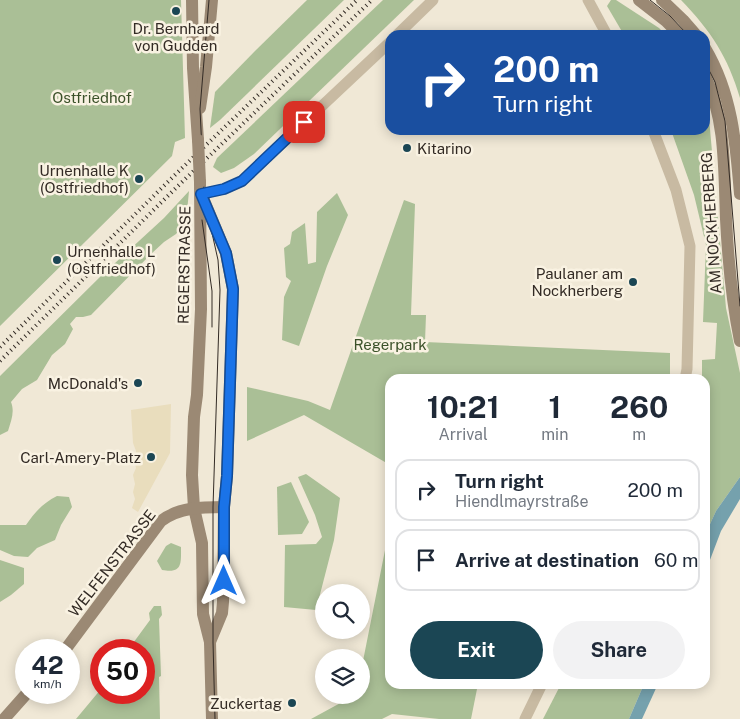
<!DOCTYPE html>
<html lang="en">
<head>
<meta charset="utf-8">
<style>
	:root { --surface:#fff; --page:#f2f2f3; --text:#1f2937; --muted:#747a83; --line:#e0e1e3; --accent:#1b4654 }
	body { margin:0; font-family:"Public Sans",sans-serif; background:var(--page); color:var(--text); height:100vh; display:flex; flex-direction:column; font-size:19px; white-space:nowrap }
	* { box-sizing:border-box; margin:0 }
	p { font-size:16px; color:var(--muted) }
	.icon { flex:none; width:28px; height:28px; fill:none; stroke:currentColor; stroke-width:2; stroke-linecap:round; stroke-linejoin:round }
	.map { position:relative; flex:1; overflow:hidden }
	.panel { position:absolute; left:385px; top:374px; width:325px; height:315px; display:flex; flex-direction:column; background:var(--surface); border-radius:15px; box-shadow:0 2px 12px #0003 }
	.panel>* { flex:none }
	.top-card { position:absolute; left:385px; top:30px; width:325px; height:105px; border-radius:15px; box-shadow:0 2px 12px #0003; background:#1a4fa0; color:#fff; overflow:hidden }
	.controls { position:absolute; left:315px; top:584px; display:grid; gap:10px }
	.controls a { display:grid; place-items:center; width:55px; height:55px; border-radius:50%; background:var(--surface); box-shadow:0 2px 12px #0003; font-size:25px }
	.speed { position:absolute; left:15px; top:639px; display:flex; gap:10px; font-size:25px; font-weight:700; text-align:center }
	.speed>* { display:grid; place-content:center; width:65px; height:65px; border-radius:50%; background:var(--surface); box-shadow:0 2px 12px #0003; line-height:1 }
	.speed small { font-size:12px; font-weight:400 }
	.speed .limit { border:8px solid #d22; background:#fff; color:#111 }
	.pin { position:absolute; display:grid; place-items:center; width:42px; height:42px; color:#fff; margin:-21px; border-radius:10px; box-shadow:0 2px 8px #0006 }
	.me { position:absolute; width:55px; margin:-28px; rotate:0deg; stroke-linejoin:round; filter:drop-shadow(0 0 4px #0008) }
	.turn { display:flex; align-items:center; gap:18px; height:105px; padding:0 25px; font-size:22px }
	.turn .icon { width:65px; height:65px; stroke-width:2.5 }
	.turn b { display:block; font-size:35px; line-height:42px }
	.eta { display:flex; justify-content:space-evenly; align-items:center; height:85px; text-align:center }
	.eta b { font-size:30px; font-weight:700; line-height:35px }
	.button { display:flex; gap:10px; margin-top:auto; padding:10px 25px }
	.button a { flex:1; height:58px; border-radius:30px; background:var(--accent); color:#fff; font-size:20px; font-weight:700; line-height:58px; text-align:center }
	.button a+a { background:var(--page); color:var(--text) }
	ul { padding:0; list-style:none }
	li { display:flex; align-items:center; gap:15px; height:62px; margin:0 10px 8px; padding:0 15px; border:2px solid var(--line); border-radius:15px }
	li div { flex:1 }
	li b { display:block; font-size:19px }
	li em { font-style:normal }
	.map>svg:first-child { display:block }
	.green { fill:#aabf96 }
	.plaza { fill:#e9ddbd }
	.water { fill:#75a1ad }
	.lines { fill:none; stroke-linecap:round; stroke-linejoin:round }
	.street { stroke:#c8baa2; stroke-width:11 }
	.secondary { stroke:#9b8974; stroke-width:12 }
	.tram { stroke:#332b25; stroke-width:1 }
	.rail { stroke:#332b25; stroke-width:4; stroke-dasharray:1 4; stroke-linecap:butt }
	.secondary-bridge { stroke:#9b8974; stroke-width:12 }
	.route-casing { stroke:#114b97; stroke-width:12 }
	.route { stroke:#1a73e8; stroke-width:9 }
	.poi-dot { fill:#1b4654; stroke:#f9f2e2; stroke-width:2 }
	.labels { text-anchor:middle; dominant-baseline:central; stroke-width:5; stroke-linejoin:round; paint-order:stroke }
	.poi-label { font-size:15px; fill:#332b25; stroke:#f9f2e2; text-anchor:end }
	.park-label { font-size:15px; fill:#3b5129; stroke:#f9f2e2 }
	.street-label { font-size:15px; fill:#332b25; stroke:#f9f2e2 }
</style>
</head>
<body>
<div class="map">
<svg width="740" height="719" viewBox="0 0 740 719">
	<rect width="100%" height="100%" fill="#f0e8d6"/>
	<g class="green">
		<polygon points="0,0 181,0 185,138 175,142 172,156 0,326"/>
		<polygon points="307,0 344,0 220,120 210,128 215,92 255,51"/>
		<polygon points="383,0 414,0 254,154 234,168 221,173 213,167 217,158"/>
		<polygon points="611,0 616,0 659,28 666,35 624,35 607,6"/>
		<path d="M681,0H740V98C728,57 711,31 681,0Z"/>
		<polygon points="705,105 709,118 726,308 740,373 740,477 716,511 705,535 705,379 702,379 702,360 715,359 717,323 703,322 706,245 694,195 671,130 705,130"/>
		<path d="M189,191L186,222L176,234L164,242L151,254L91,315L83,317H76L70,324L73,329L65,344L52,355L37,380L22,389L11,402C15,412 11,421 8,431L0,435V376L102,275L164,218Z"/>
		<polygon points="337,193 348,215 327,266 299,346 282,340 284,297 291,281 286,277 284,248 290,244 292,232 305,223 308,264 316,262 317,212"/>
		<polygon points="404,200 415,204 411,315 426,315 425,342 670,353 670,379 390,379 390,465 304,415 247,441 247,387 308,401 330,410"/>
		<polygon points="306,474 340,498 334,540 316,610 284,607 285,545 316,544 322,537 315,515 298,477"/>
		<polygon points="291,482 309,522 302,534 278,535 277,487"/>
		<path d="M57,496L69,497L72,507L61,525L55,540L37,548L28,557L14,556L0,550V525H26C35,512 43,503 57,496Z"/>
		<polygon points="390,525 390,684 466,684 477,689 471,719 439,719 392,714 382,719 311,719 355,695 361,695 361,671"/>
		<path d="M171,543L181,547C181,563 183,574 162,570L157,561L166,546Z"/>
		<polygon points="0,560 24,568 24,584 11,595 0,602"/>
		<polygon points="154,606 161,606 162,615 159,619 161,676 159,677 160,719 76,719 101,689 101,692 144,692 144,650 128,650 150,620 149,613"/>
		<polygon points="561,684 644,684 629,719 543,719"/>
	</g>
	<polygon class="plaza" points="171,404 170,453 138,512 132,508 135,499 133,492 135,484 133,475 136,468 134,459 136,451 133,443 131,410"/>
	<g class="water">
		<polygon points="740,477 740,499 721,531 705,573 705,535 716,511"/>
		<polygon points="644,684 658,684 642,719 629,719"/>
	</g>
	<g class="lines">
		<g class="street">
			<polyline points="588,0 607,35"/>
			<polyline points="397,35 433,0"/>
			<polyline points="653,130 676,190 690,246 687,369 685,379"/>
			<polyline points="201,194 224,189 242,181 390,42"/>
			<polyline points="525,719 542,684"/>
		</g>
		<g class="secondary">
			<polyline points="192,0 193,68 198,140"/>
			<polyline points="639,0 666,21 680,35"/>
			<polyline points="662,0 683,20 696,35"/>
			<path d="M705,48C732,93 736,143 740,194"/>
			<path d="M705,76C726,119 724,171 726,219C728,260 732,301 740,341"/>
			<polyline points="200,108 206,67 212,0"/>
			<polyline points="200,182 201,309 197,395 194,417 192,475 194,508 202,543 203,614 210,642 212,719"/>
			<polyline points="203,198 226,253 233,289 227,476 224,507 223,602 222,613 210,642"/>
			<path d="M65,650L161,521C179,507 203,507 224,507"/>
			<polyline points="4,719 28,692"/>
		</g>
		<g class="tram">
			<polyline points="209,0 200,109 204,193 208,215 218,260 220,290 213,507 213,642 215,719"/>
			<polyline points="650,0 670,16 688,35"/>
			<polyline points="705,62 715,82 725,121 740,306"/>
			<polyline points="202,220 212,291 212,327"/>
		</g>
		<g class="rail">
			<polyline points="0,347 180,170 357,0"/>
			<polyline points="0,361 181,183 372,0"/>
		</g>
		<polyline class="secondary-bridge" points="198,140 200,182"/>
	</g>
	<g class="lines">
		<g class="route-casing">
			<polyline id="route" points="224,581 224,507 227,476 233,289 226,253 201,194 224,189 242,181 304,122"/>
		</g>
		<use href="#route" class="route"/>
	</g>
	<g class="poi-dot">
		<circle cx="176" cy="11" r="5"/>
		<circle cx="407" cy="148" r="5"/>
		<circle cx="139" cy="179" r="5"/>
		<circle cx="57" cy="260" r="5"/>
		<circle cx="633" cy="282" r="5"/>
		<circle cx="138" cy="383" r="5"/>
		<circle cx="151" cy="457" r="5"/>
		<circle cx="292" cy="703" r="5"/>
	</g>
	<g class="labels">
		<g class="poi-label">
			<text x="176" y="28" text-anchor="middle">Dr. Bernhard<tspan x="176" dy="17">von Gudden</tspan></text>
			<text x="417" y="148" text-anchor="start">Kitarino</text>
			<text x="129" y="170">Urnenhalle K<tspan x="129" dy="17">(Ostfriedhof)</tspan></text>
			<text x="67" y="251" text-anchor="start">Urnenhalle L<tspan x="67" dy="17">(Ostfriedhof)</tspan></text>
			<text x="623" y="273">Paulaner am<tspan x="623" dy="17">Nockherberg</tspan></text>
			<text x="128" y="383">McDonald's</text>
			<text x="141" y="457">Carl-Amery-Platz</text>
			<text x="282" y="703">Zuckertag</text>
		</g>
		<g class="park-label">
			<text x="92" y="97">Ostfriedhof</text>
			<text x="390" y="344">Regerpark</text>
		</g>
		<g class="street-label">
			<text transform="translate(711 223) rotate(-94)">AM NOCKHERBERG</text>
			<text transform="translate(184 265) rotate(-89)">REGERSTRASSE</text>
			<text transform="translate(112 563) rotate(-52)">WELFENSTRASSE</text>
		</g>
	</g>
</svg>
<div class="controls">
<a><svg class="icon" aria-label="search" viewBox="0 0 24 24"><circle cx="10" cy="10" r="6"/><path d="M15 15l6 6"/></svg></a>
<a><svg class="icon" aria-label="layers" viewBox="0 0 24 24"><path d="M12 4l9 5-9 5-9-5zM3 14l9 5 9-5"/></svg></a>
</div>
<div class="speed"><div>42<small>km/h</small></div><div class="limit">50</div></div>
<div class="pin" style="left:304px;top:122px;background:#d93025"><svg class="icon" aria-label="arrive" viewBox="0 0 24 24"><path d="M6 21V4h12l-3 4 3 4H6"/></svg></div>
<svg class="me" style="left:224px;top:581px" viewBox="-20 -20 40 40"><path d="M0-17L14 15 0 8-14 15z" fill="#1a73e8" stroke="#fff" stroke-width="4"/></svg>
<div class="top-card">
<div class="turn"><svg class="icon" aria-label="right" viewBox="0 0 24 24"><path d="M7 20v-9h11M14 6l5 5-5 5"/></svg><div><b>200 m</b>Turn right</div></div>
</div>
<section class="panel">
<div class="eta">
<div><b>10:21</b><p>Arrival</p></div>
<div><b>1</b><p>min</p></div>
<div><b>260</b><p>m</p></div>
</div>
<ul>
<li><svg class="icon" aria-label="right" viewBox="0 0 24 24"><path d="M7 20v-9h11M14 6l5 5-5 5"/></svg><div><b>Turn right</b><p>Hiendlmayrstraße</p></div><em>200 m</em></li>
<li><svg class="icon" aria-label="arrive" viewBox="0 0 24 24"><path d="M6 21V4h12l-3 4 3 4H6"/></svg><div><b>Arrive at destination</b></div><em>60 m</em></li>
</ul>
<div class="button"><a>Exit</a><a>Share</a></div>
</section>
</div>
</body>
</html>
